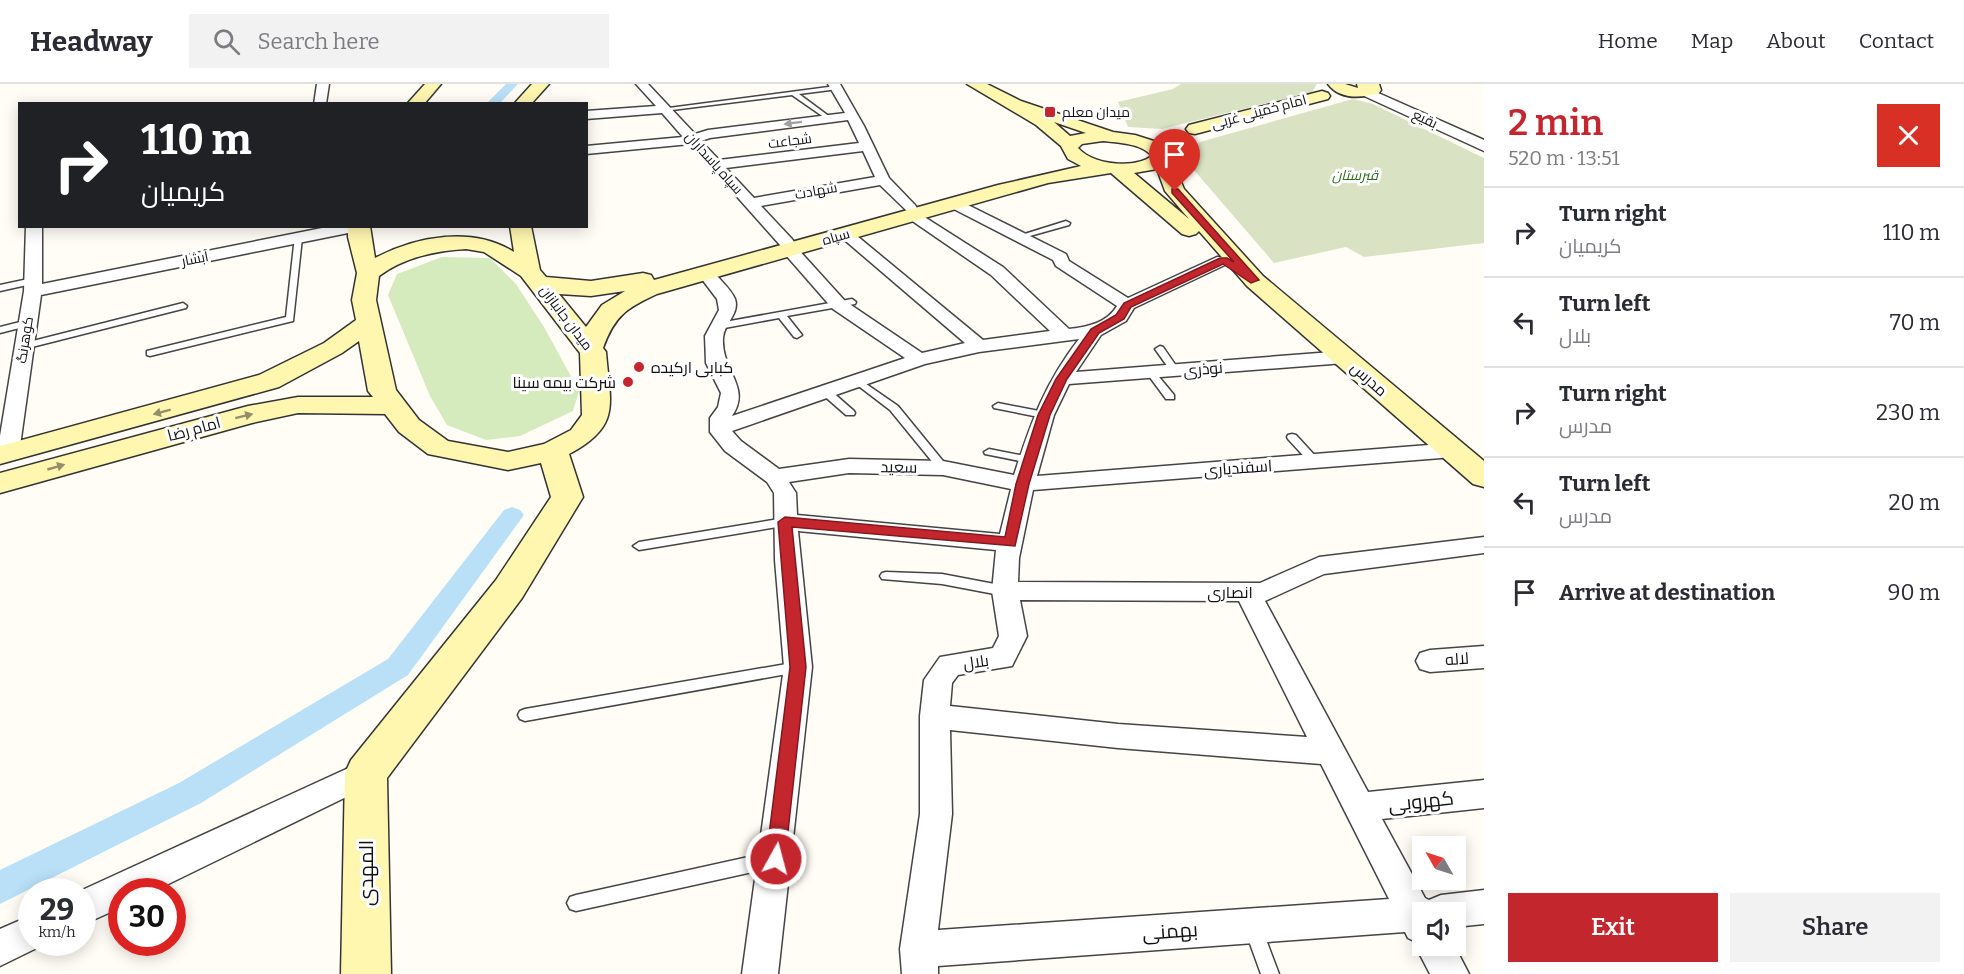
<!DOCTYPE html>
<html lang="en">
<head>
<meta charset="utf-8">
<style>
	:root { --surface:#fff; --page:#f2f2f3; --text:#2b2b33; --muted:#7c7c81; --line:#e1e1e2; --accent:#c4262e }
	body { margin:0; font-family:Bitter,Cairo,serif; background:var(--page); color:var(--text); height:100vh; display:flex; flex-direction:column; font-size:22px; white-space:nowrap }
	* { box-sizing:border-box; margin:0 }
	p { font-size:20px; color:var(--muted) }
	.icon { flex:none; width:33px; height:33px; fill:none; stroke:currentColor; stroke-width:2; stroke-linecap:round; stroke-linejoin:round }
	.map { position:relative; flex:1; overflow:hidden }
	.sheet { display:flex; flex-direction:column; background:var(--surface); width:480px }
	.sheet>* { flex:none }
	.banner { position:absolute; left:18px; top:18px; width:570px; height:126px; border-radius:0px; box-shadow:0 3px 15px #0003; background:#202124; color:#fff; overflow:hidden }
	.needle { width:39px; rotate:309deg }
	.controls { position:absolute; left:1412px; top:752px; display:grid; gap:12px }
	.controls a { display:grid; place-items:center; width:54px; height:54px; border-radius:0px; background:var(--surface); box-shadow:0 3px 15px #0003; font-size:30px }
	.speed { position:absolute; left:18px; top:794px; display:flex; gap:12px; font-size:30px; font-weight:700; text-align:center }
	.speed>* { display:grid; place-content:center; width:78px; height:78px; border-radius:50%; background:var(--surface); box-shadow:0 3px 15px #0003; line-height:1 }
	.speed small { font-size:15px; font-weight:400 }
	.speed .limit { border:9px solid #d22; background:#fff; color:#111 }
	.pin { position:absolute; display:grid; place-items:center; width:51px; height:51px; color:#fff; margin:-62px -26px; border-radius:50% 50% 50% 0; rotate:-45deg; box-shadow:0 0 6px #0007 }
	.pin .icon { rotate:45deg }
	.me { position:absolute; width:66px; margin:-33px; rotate:7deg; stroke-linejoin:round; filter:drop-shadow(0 0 4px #0008) }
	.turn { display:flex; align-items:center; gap:21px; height:126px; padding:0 24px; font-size:27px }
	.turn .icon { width:78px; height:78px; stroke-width:2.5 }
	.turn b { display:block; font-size:42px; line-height:51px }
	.round { display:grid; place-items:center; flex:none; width:63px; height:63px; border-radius:0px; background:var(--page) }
	.head { display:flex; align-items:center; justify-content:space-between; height:102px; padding:0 24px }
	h1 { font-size:36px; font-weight:600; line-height:45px; color:var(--accent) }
	.action { display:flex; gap:12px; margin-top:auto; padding:12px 24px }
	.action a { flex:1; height:69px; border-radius:0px; background:var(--accent); color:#fff; font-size:24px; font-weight:600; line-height:69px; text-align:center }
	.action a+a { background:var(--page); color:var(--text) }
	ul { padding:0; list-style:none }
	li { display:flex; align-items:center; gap:18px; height:90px; padding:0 24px; border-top:2px solid var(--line) }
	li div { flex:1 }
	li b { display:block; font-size:22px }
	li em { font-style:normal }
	header { display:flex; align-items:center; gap:36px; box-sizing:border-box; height:84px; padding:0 30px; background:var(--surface); border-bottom:2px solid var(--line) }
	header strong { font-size:28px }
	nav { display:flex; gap:33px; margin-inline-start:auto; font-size:21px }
	.search { width:420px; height:54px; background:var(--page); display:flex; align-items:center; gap:15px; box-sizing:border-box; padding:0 21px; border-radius:0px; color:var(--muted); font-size:22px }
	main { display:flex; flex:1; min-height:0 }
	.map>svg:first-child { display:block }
	.green { fill:#d5ebbd }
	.cemetery { fill:#d9e3c4 }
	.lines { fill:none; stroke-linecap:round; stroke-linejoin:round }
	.canal { fill:#b9e0f7; fill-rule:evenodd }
	.service-casing { stroke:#444; stroke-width:3 }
	.minor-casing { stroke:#444; stroke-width:3 }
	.tertiary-casing { stroke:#444; stroke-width:3 }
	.secondary-casing { stroke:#333; stroke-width:3 }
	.service { fill:#fff; fill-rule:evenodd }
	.minor { fill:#fff; fill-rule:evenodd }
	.tertiary { fill:#fff; fill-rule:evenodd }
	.secondary { fill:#fff6b0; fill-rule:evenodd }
	.oneway { fill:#a0a0a0 }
	.oneway2 { fill:#948f68 }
	.route { fill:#c4262e; stroke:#7f191e; stroke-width:1.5 }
	.poi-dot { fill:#c4262e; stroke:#fff; stroke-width:2 }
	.labels { text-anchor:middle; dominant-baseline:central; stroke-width:6; stroke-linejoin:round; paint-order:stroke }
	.far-poi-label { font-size:14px; fill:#111; stroke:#fff; text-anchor:start }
	.far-street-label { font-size:14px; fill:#111; stroke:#fff }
	.far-park-label { font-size:14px; font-style:italic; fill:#2f6b1f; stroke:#fff }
	.poi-label { font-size:16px; fill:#111; stroke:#fff; text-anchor:start }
	.street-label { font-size:16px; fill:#111; stroke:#fff }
	.near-street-label { font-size:20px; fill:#111; stroke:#fff }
</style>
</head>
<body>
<header>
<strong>Headway</strong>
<div class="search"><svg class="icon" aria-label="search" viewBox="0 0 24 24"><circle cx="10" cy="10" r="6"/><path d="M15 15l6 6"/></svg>Search here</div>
<nav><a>Home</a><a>Map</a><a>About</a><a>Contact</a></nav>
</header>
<main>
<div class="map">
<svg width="1484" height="890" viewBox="0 0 1484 890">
	<rect width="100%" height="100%" fill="#fffdf5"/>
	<polygon class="green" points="442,173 490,174 516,200 544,243 579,307 573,327 520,352 486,356 447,341 430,312 388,211 397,190"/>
	<g class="cemetery">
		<polygon points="1181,0 1317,0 1312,8 1162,45 1128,43 1118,18 1173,5"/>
		<polygon points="1353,15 1373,20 1484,74 1484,159 1364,173 1346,163 1274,179 1181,71 1200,58"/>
	</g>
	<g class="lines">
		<g class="canal">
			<polygon points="506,0 518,0 499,20 486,20"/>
			<polygon points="512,423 520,426 524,431 408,591 201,719 0,820 0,786 179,699 388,575 504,426"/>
		</g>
		<g class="service-casing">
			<g id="service">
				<polygon points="836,2 838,5 799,10 830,33 828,36 792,11 664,27 661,25"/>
				<polygon points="1066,137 1070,139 1069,141 1019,155 1015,153"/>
				<polygon points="295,152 302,154 293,237 150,272 147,271 147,267 286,233"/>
				<polygon points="33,194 37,197 36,199 0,207 0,201"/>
				<polygon points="852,215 856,218 855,220 787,232 802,251 797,254 794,253 779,234 719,245 714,242 719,239"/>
				<polygon points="183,219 187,222 186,224 24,265 19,262 21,260"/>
				<polygon points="28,236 33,239 31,241 0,249 0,243"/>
				<polygon points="1160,262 1163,263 1179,286 1179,290 1173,290 1155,265"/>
				<polygon points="1152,287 1155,288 1174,311 1174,315 1166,315 1149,292 1147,290"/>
				<polygon points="859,295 898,322 947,382 949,384 947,386 939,386 890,326 856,300 856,296"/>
				<polygon points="826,305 830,306 854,327 855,329 854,331 846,331 822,310 821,308"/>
				<polygon points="998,319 1044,328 1049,331 1044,334 994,324 993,322"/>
				<polygon points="1292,350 1296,351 1319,376 1321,378 1319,380 1311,380 1288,355 1287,353 1288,351"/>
				<polygon points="989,365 1030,373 1036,376 1030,379 985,370 984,368"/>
				<polygon points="785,434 791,438 789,441 639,466 633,462 639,458"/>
				<polygon points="886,488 942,490 1005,502 1010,504 1011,507 1010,510 1005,512 942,500 882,495 880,492 882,489"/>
				<polygon points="798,578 803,579 805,583 803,587 798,588 525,637 520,635 518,631 520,627 525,625"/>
				<polygon points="771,768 777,770 779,776 777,782 771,784 576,827 570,825 567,819 570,813 576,811"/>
				<polygon points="1253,834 1259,837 1279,890 1261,890 1244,843 1247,837"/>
			</g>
		</g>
		<g class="minor-casing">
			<g id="minor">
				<polygon points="317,0 329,0 326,20 314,20"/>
				<path d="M636,0H648L695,50L708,46L845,29L828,0H840L864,42L889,94L915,121L917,124L915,127L1003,183L1069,245C1087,243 1107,239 1117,222L1056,182L1053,176L948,122L946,119L948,116H958L1066,170L1069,177L1128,214L1217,173H1229L1231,176L1229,179L1134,224L1126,237L1101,251L1076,288L1345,267L1352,269L1355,273L1352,277L1345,279L1069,300L1054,331L1037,392L1454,359L1462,361L1465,366L1462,371L1454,373L1033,406L1019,474L1018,498L1260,499L1319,473L1484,453V469L1324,490L1265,517L1368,708L1484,696V724L1382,735L1425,814L1429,816L1441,811L1484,806V840L1455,843V828H1422V861H1454L1469,890H1430L1415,861L1416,858L1408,854L1405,848L938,882V890H902L900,865L920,730V632L924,596L940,573L993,564L999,552L992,507L996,466L798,447L812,583L778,890H742L784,583L775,476L774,409L767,398L725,367L710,348V334L718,323L721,309L706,279L705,252L719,226L717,215L698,190L700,186H712C719,195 731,205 735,215C740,230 724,239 723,254C721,287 752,303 732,332L905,274L833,225L784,169L782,166L785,162L780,161L690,60L586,70V62L683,53L662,29L586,35V27L656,22ZM848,36L859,59L719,76L701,57L710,54ZM863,67L875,93L754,114L726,84ZM880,101L908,128L906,131L908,134L991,191L1050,247L983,256L851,147H841L838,150L841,153L965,259L922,269L845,217L796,163L791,161L794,158L792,155L761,122ZM1079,255C1045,299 1031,338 1014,391L943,377L849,375L779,385L741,357L732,347L925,280L979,268ZM849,389L943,391L1011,405L1000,450L797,431L796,409L789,398ZM1020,516L1239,517L1307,653L1118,640L950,622L952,599L958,591L1012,582L1027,552ZM950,646L1118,664L1321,680L1389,815L938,846L952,730Z"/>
				<polygon points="26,142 42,142 42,200 332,142 365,142 358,147 41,211 19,369 16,374 8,376 0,373 0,352 24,207"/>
				<polygon points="1484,562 1484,584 1430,588 1420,585 1416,577 1420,569 1430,566"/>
				<polygon points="366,676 377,680 381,689 377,698 154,807 122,807 122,823 82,841 82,807 80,807"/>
				<polygon points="32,831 32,858 46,858 45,860 0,882 0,845"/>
			</g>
		</g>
		<g class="tertiary-casing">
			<polygon id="tertiary" points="1367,4 1484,56 1484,67 1362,11 1360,8 1362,5"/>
		</g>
		<g class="secondary-casing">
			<g id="secondary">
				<polygon points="425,0 441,0 424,20 407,20"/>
				<polygon points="532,0 549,0 531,20 514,20"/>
				<path d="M967,0H987L1021,17L1113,48L1135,51L1160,59L1169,69L1184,105L1263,192L1484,377V403L1473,400L1247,202L1199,147L1196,150L1189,152L1182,150L1111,89L1048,99L657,210C627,224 615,231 603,264L606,268C610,320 622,342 569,370L583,413L522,514L387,694L391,890H341L345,689L351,676L496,496L551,413L541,379L508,386L428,370L399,348L385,330L298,329L252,339L0,409V389L248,322L298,313H373L368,307L359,257L342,269L279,303L0,380V362L259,291L324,259L356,236L352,216L357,189L348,153V142H370L375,174C417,152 473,142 514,168L510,142H531L540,186L546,193L591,197L643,189L651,191L654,196L998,101L1081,82L1068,75L1061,62L1036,41ZM1054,38L1086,49L1070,52ZM1103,57C1119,59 1141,59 1152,72C1134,85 1093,81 1078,64L1082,60ZM1157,85L1165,107L1189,135L1134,89ZM466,165L484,168L521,192L580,269L582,331L571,346L544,360L508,368L448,357L419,336L396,306L376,216L379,192C405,173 435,167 466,165ZM625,207L602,221L586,243L559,210L591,212Z"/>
				<path d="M1328,0H1345L1358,4L1357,0H1379L1381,6L1379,9C1362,14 1340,16 1328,0Z"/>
				<polygon points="1322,7 1328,9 1330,12 1328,15 1195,50 1189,49 1186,45 1189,41"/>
			</g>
		</g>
		<use href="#service" class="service"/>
		<use href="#minor" class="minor"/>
		<use href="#tertiary" class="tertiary"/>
		<use href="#secondary" class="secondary"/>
	</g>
	<defs><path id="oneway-solid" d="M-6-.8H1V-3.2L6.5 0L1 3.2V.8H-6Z" transform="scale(1.5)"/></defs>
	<use class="oneway" href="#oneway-solid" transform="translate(793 39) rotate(173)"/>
	<g class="oneway2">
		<use href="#oneway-solid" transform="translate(162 328) rotate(165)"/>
		<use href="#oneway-solid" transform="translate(244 332) rotate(-14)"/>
		<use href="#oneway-solid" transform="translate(56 383) rotate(-16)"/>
	</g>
	<polygon class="route" points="1172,105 1178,105 1259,196 1251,199 1223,180 1131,223 1124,235 1099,249 1067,295 1050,331 1029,400 1015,462 792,443 806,583 785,775 782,782 776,784 769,782 766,775 790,583 778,438 785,433 1005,453 1016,400 1038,331 1056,295 1091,245 1116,231 1124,219 1220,174 1227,174 1234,178 1172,109"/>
	<g class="poi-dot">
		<rect x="1044" y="22" width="12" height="12" rx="3"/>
		<circle cx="639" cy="283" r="6"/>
		<circle cx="628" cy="298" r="6"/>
	</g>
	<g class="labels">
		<g class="far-poi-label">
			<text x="1062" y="28">میدان معلم</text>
		</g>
		<g class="far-street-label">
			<text transform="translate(1259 28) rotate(-15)">امام خمینی غربی</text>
			<text transform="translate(1425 35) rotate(25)">بقیع</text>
			<text transform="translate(790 57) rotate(-7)">شجاعت</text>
			<text transform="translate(714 79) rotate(48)">سپاه پاسداران</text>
			<text transform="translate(816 107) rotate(-10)">شهادت</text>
			<text transform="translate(836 153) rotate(-16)">سپاه</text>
			<text transform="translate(195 175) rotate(-11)">آبشار</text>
			<text transform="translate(566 234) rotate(53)">میدان جانبازان</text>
			<text transform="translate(25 256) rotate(-81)">کوهرنگ</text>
		</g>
		<g class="far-park-label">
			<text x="1355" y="91">قبرستان</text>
		</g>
		<g class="poi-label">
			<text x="651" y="283">کبابی ارکیده</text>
			<text x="616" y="298" text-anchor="end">شرکت بیمه سینا</text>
		</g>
		<g class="street-label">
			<text transform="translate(1203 285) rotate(-5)">نوذری</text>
			<text transform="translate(1369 295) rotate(42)">مدرس</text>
			<text transform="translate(194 345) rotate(-15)">امام رضا</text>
			<text transform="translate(899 383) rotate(1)">سعید</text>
			<text transform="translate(1238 384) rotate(-4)">اسفندیاری</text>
			<text x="1230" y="508">انصاری</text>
			<text transform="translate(1457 575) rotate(-4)">لاله</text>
			<text transform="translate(976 578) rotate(-8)">بلال</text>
		</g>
		<g class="near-street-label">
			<text transform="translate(1421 717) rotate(-6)">کهروبی</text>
			<text transform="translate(366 789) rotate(-90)">المهدی</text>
			<text transform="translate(1170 847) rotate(-4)">بهمنی</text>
		</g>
	</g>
</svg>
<div class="controls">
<a><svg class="needle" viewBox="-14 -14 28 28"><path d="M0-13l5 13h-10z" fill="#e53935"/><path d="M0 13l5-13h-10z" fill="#7c7c81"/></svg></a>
<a><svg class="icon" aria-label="sound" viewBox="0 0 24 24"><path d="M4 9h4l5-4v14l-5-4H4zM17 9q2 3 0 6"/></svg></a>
</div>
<div class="speed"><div>29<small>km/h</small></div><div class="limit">30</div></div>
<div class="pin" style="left:1175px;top:107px;background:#d93025"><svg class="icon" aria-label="arrive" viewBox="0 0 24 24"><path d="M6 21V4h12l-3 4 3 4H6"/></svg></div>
<svg class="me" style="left:776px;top:775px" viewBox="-20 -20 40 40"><circle r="17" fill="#c4262e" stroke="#fff" stroke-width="3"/><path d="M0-11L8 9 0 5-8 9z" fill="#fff"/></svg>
<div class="banner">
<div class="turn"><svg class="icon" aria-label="right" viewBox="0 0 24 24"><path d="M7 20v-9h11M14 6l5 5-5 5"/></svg><div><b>110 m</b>کریمیان</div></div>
</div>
</div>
<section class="sheet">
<div class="head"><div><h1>2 min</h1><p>520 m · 13:51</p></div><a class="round" style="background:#d93025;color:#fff"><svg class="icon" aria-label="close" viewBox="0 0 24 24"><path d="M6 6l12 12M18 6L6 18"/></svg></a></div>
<ul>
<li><svg class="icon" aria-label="right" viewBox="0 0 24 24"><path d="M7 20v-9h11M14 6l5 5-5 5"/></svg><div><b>Turn right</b><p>کریمیان</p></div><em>110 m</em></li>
<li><svg class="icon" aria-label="left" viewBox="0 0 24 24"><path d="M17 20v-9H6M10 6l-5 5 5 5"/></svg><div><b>Turn left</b><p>بلال</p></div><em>70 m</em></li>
<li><svg class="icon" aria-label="right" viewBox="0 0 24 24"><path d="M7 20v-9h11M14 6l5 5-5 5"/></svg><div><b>Turn right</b><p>مدرس</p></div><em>230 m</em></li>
<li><svg class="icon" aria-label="left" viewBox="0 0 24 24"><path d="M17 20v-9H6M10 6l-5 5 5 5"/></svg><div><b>Turn left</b><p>مدرس</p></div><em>20 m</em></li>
<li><svg class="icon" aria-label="arrive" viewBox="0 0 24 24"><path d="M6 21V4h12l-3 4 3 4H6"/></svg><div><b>Arrive at destination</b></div><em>90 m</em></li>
</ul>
<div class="action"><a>Exit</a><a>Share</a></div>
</section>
</main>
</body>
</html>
